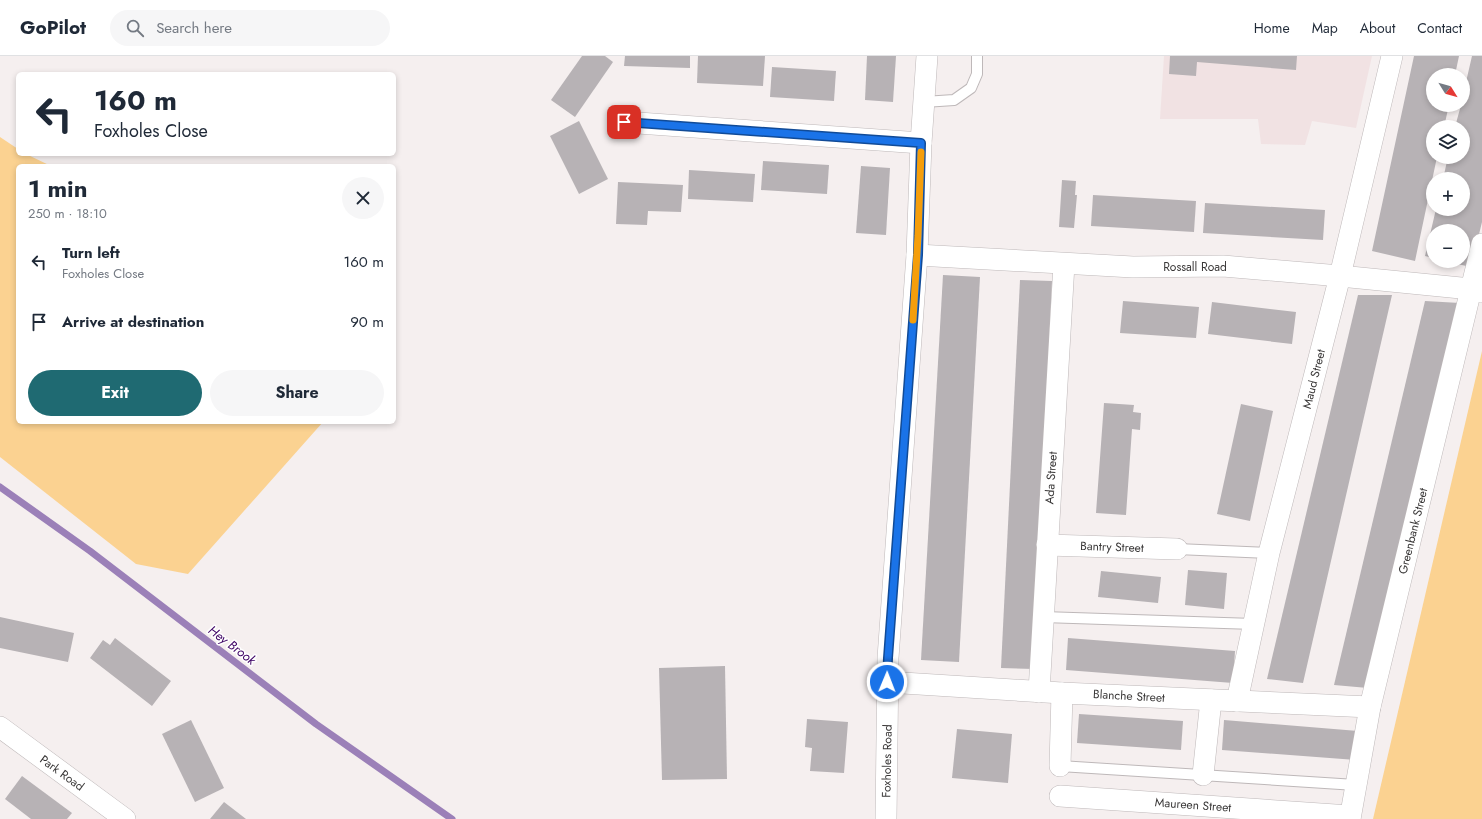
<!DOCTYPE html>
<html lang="en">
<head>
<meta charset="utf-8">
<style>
	:root { --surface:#fff; --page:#f6f6f7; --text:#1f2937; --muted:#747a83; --line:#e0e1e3; --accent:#1f6a72 }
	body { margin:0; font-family:Jost,sans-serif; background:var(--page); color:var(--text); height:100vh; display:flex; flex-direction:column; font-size:15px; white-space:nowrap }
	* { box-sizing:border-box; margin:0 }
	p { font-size:13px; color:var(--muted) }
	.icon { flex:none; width:22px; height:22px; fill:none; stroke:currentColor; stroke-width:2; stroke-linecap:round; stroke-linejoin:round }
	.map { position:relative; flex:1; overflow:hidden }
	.panel { position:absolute; left:16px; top:108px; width:380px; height:260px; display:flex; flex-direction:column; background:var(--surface); border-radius:6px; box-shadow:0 2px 6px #0003 }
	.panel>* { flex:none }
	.top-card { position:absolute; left:16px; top:16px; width:380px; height:84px; border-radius:6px; box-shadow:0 2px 6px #0003; background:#fff; color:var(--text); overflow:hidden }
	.needle { width:26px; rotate:127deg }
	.controls { position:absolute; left:1426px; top:12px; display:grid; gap:8px }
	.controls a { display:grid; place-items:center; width:44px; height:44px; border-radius:50%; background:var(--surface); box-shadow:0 2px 6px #0003; font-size:20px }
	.pin { position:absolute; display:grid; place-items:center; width:34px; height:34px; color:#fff; margin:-17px; border-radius:8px; box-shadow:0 2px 6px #0006 }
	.me { position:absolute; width:44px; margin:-22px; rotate:1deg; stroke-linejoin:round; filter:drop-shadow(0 0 3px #0008) }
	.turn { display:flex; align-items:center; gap:14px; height:84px; padding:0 12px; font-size:18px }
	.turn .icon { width:52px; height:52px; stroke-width:2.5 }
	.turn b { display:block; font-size:28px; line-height:34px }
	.round { display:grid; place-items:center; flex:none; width:42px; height:42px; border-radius:21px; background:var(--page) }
	.overview { display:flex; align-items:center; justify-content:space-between; height:68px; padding:0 12px }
	h1 { font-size:24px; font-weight:700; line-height:30px }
	.button { display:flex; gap:8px; margin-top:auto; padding:8px 12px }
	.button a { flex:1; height:46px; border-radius:24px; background:var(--accent); color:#fff; font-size:16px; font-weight:700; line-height:46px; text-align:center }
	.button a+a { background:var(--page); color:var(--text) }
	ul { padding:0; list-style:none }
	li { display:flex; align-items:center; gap:12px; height:60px; padding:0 12px }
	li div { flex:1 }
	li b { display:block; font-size:15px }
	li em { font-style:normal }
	header { display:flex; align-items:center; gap:24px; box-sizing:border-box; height:56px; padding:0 20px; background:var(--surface); border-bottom:1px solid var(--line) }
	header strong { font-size:19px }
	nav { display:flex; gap:22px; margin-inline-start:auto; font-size:14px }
	.search { width:280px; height:36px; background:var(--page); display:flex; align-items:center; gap:10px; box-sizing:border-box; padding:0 14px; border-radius:22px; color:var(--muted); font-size:15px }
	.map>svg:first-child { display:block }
	.built { fill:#f1e2e3 }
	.green { fill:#fbd291 }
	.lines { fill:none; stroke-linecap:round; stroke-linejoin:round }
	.stream { stroke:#9b80b8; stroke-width:7 }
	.building { fill:#b7b2b5 }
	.service-casing { stroke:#beb8b9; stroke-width:12 }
	.minor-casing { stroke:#beb8b9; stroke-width:22 }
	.service { stroke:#fff; stroke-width:10 }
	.minor { stroke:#fff; stroke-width:21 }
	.route-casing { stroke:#114b97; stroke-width:10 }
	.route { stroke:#1a73e8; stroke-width:7 }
	.slow { stroke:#f59e0b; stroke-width:7 }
	.labels { text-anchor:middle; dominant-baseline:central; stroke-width:3; stroke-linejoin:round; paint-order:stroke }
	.street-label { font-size:12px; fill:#393737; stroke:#fff }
	.water-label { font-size:13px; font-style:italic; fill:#3e0365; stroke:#fff }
</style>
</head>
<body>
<header>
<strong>GoPilot</strong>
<div class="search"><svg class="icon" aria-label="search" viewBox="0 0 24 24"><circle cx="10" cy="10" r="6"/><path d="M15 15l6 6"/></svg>Search here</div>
<nav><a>Home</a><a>Map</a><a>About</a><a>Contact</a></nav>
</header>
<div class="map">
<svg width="1482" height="763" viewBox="0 0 1482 763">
	<rect width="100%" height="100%" fill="#f5efef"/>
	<polygon class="built" points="1164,0 1372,0 1356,72 1312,65 1305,89 1261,88 1258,63 1160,63"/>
	<g class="green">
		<polygon points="0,81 18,93 18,98 26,98 51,110 18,110 18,366 323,366 188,518 136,508 0,401"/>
		<polygon points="1482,295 1482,763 1373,763"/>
	</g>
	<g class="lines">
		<polyline class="stream" points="0,431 90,495 316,668 452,763"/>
	</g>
	<g class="building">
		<polygon points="582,0 605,0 613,6 575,61 551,44"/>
		<polygon points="625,0 690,0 690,12 624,10"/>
		<polygon points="698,0 765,0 763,30 697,27"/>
		<polygon points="867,0 896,0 893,46 865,44"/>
		<polygon points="1170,0 1297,0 1296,14 1197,6 1196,20 1169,18"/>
		<polygon points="1414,0 1459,0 1455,19 1433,19 1433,49 1449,49 1444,71 1433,71 1433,101 1437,101 1415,205 1372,195"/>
		<polygon points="1472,0 1482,0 1482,166 1471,211 1448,206 1463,205 1463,175 1433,175 1433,202 1425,200 1436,153 1463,153 1463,123 1443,123 1448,101 1463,101 1463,71 1455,71 1461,49 1463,49 1463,39"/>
		<polygon points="772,11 836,15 834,45 770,41"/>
		<polygon points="579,65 608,123 579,138 550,80"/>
		<polygon points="763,105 829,109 827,138 761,134"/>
		<polygon points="861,110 890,112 886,179 856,177"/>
		<polygon points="689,114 755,118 753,146 688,143"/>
		<polygon points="1062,124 1076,125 1075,139 1077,139 1074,172 1059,171"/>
		<polygon points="618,126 683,129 681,156 648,155 647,169 616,168"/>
		<polygon points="1093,139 1196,145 1194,176 1091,170"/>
		<polygon points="1205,147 1325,154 1323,184 1203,177"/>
		<polygon points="943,219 980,221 959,606 921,604"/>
		<polygon points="1020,224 1052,225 1034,613 1001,612"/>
		<polygon points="1358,239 1392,239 1303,627 1267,623"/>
		<polygon points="1123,245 1199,251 1196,282 1120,277"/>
		<polygon points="1425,245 1460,247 1368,632 1334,629"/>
		<polygon points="1212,246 1296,256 1292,288 1208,278"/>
		<polygon points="1104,347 1134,349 1133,356 1141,357 1140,374 1132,373 1126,459 1096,457"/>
		<polygon points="1241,348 1273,355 1250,465 1217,458"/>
		<polygon points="1188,514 1227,517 1224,553 1185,549"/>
		<polygon points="1101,515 1161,521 1158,547 1098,541"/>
		<polygon points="0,561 74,577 68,606 0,592"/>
		<polygon points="115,582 171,625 152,650 90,602 103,584 110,589"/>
		<polygon points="1068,582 1235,595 1233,627 1066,614"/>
		<polygon points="725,610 727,723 662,724 659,612"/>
		<polygon points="1079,658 1183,665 1181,694 1077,687"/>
		<polygon points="807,663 848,666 844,717 810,715 812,692 805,691"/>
		<polygon points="191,664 224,732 195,746 162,678"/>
		<polygon points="1224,664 1358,675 1356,704 1222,694"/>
		<polygon points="957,673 1012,678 1008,727 952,722"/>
		<polygon points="22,720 72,757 67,763 31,763 5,743"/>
		<polygon points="224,746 237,756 246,763 210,763"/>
	</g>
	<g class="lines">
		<g class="service-casing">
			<g id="service">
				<polyline points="924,46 954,44 971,32 977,18 977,0"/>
				<polyline points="1177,493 1269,497"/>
				<polyline points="1043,561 1254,568"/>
				<polyline points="1060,710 1356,729"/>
			</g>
		</g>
		<g class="minor-casing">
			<g id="minor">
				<polyline points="624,66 921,87"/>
				<polyline points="917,199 1133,211 1223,210 1340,220 1471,233 1482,236"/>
				<polyline points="1047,489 1177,493"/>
				<polyline points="887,626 1062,637 1370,651"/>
				<polyline points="1039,636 1064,208"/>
				<polyline points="1237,645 1269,497 1340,220 1392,0"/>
				<polyline points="0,671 125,763"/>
				<polyline points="1060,710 1062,637"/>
				<polyline points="1203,719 1211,644"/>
				<polyline points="1060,740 1350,760"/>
				<polyline points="886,763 888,602 917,199 921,87 927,0"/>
				<polyline points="1350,763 1370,651 1482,188"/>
			</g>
		</g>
		<use href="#service" class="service"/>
		<use href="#minor" class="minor"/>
	</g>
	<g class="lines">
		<g class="route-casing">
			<polyline id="route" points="624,66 921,87 918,199 888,602 887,626"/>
		</g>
		<use href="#route" class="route"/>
		<polyline class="slow" points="913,264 918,180 921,96"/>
	</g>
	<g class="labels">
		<g class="street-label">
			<text x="1195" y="211">Rossall Road</text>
			<text transform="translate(1314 323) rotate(-76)">Maud Street</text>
			<text transform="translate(1051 422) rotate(-86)">Ada Street</text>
			<text transform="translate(1413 475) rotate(-76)">Greenbank Street</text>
			<text transform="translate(1112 491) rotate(2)">Bantry Street</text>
			<text transform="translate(1129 640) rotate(3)">Blanche Street</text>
			<text transform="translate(887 705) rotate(-89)">Foxholes Road</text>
			<text transform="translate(62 717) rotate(36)">Park Road</text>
			<text transform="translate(1193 749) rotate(4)">Maureen Street</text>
		</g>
		<g class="water-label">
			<text transform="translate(232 589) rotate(37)">Hey Brook</text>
		</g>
	</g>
</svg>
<div class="controls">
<a><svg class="needle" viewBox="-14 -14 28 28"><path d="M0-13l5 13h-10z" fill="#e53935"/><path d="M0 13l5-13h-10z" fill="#747a83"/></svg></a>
<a><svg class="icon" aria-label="layers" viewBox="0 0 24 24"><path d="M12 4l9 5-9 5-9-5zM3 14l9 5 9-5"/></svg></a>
<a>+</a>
<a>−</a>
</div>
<div class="pin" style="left:624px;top:66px;background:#d93025"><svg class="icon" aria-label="arrive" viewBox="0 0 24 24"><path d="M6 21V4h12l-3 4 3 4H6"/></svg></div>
<svg class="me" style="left:887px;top:626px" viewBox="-20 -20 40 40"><circle r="17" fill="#1a73e8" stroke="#fff" stroke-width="3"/><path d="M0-11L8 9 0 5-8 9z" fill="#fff"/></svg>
<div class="top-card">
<div class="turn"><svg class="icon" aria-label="left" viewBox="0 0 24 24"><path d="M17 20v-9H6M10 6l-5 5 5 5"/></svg><div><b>160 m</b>Foxholes Close</div></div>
</div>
<section class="panel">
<div class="overview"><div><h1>1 min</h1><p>250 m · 18:10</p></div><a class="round"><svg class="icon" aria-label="close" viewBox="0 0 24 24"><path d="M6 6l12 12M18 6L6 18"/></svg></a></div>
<ul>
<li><svg class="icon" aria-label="left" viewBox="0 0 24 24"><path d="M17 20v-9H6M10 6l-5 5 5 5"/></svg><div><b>Turn left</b><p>Foxholes Close</p></div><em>160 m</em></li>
<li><svg class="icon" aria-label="arrive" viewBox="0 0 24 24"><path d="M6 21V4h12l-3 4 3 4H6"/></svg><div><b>Arrive at destination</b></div><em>90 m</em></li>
</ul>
<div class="button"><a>Exit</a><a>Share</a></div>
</section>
</div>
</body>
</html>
